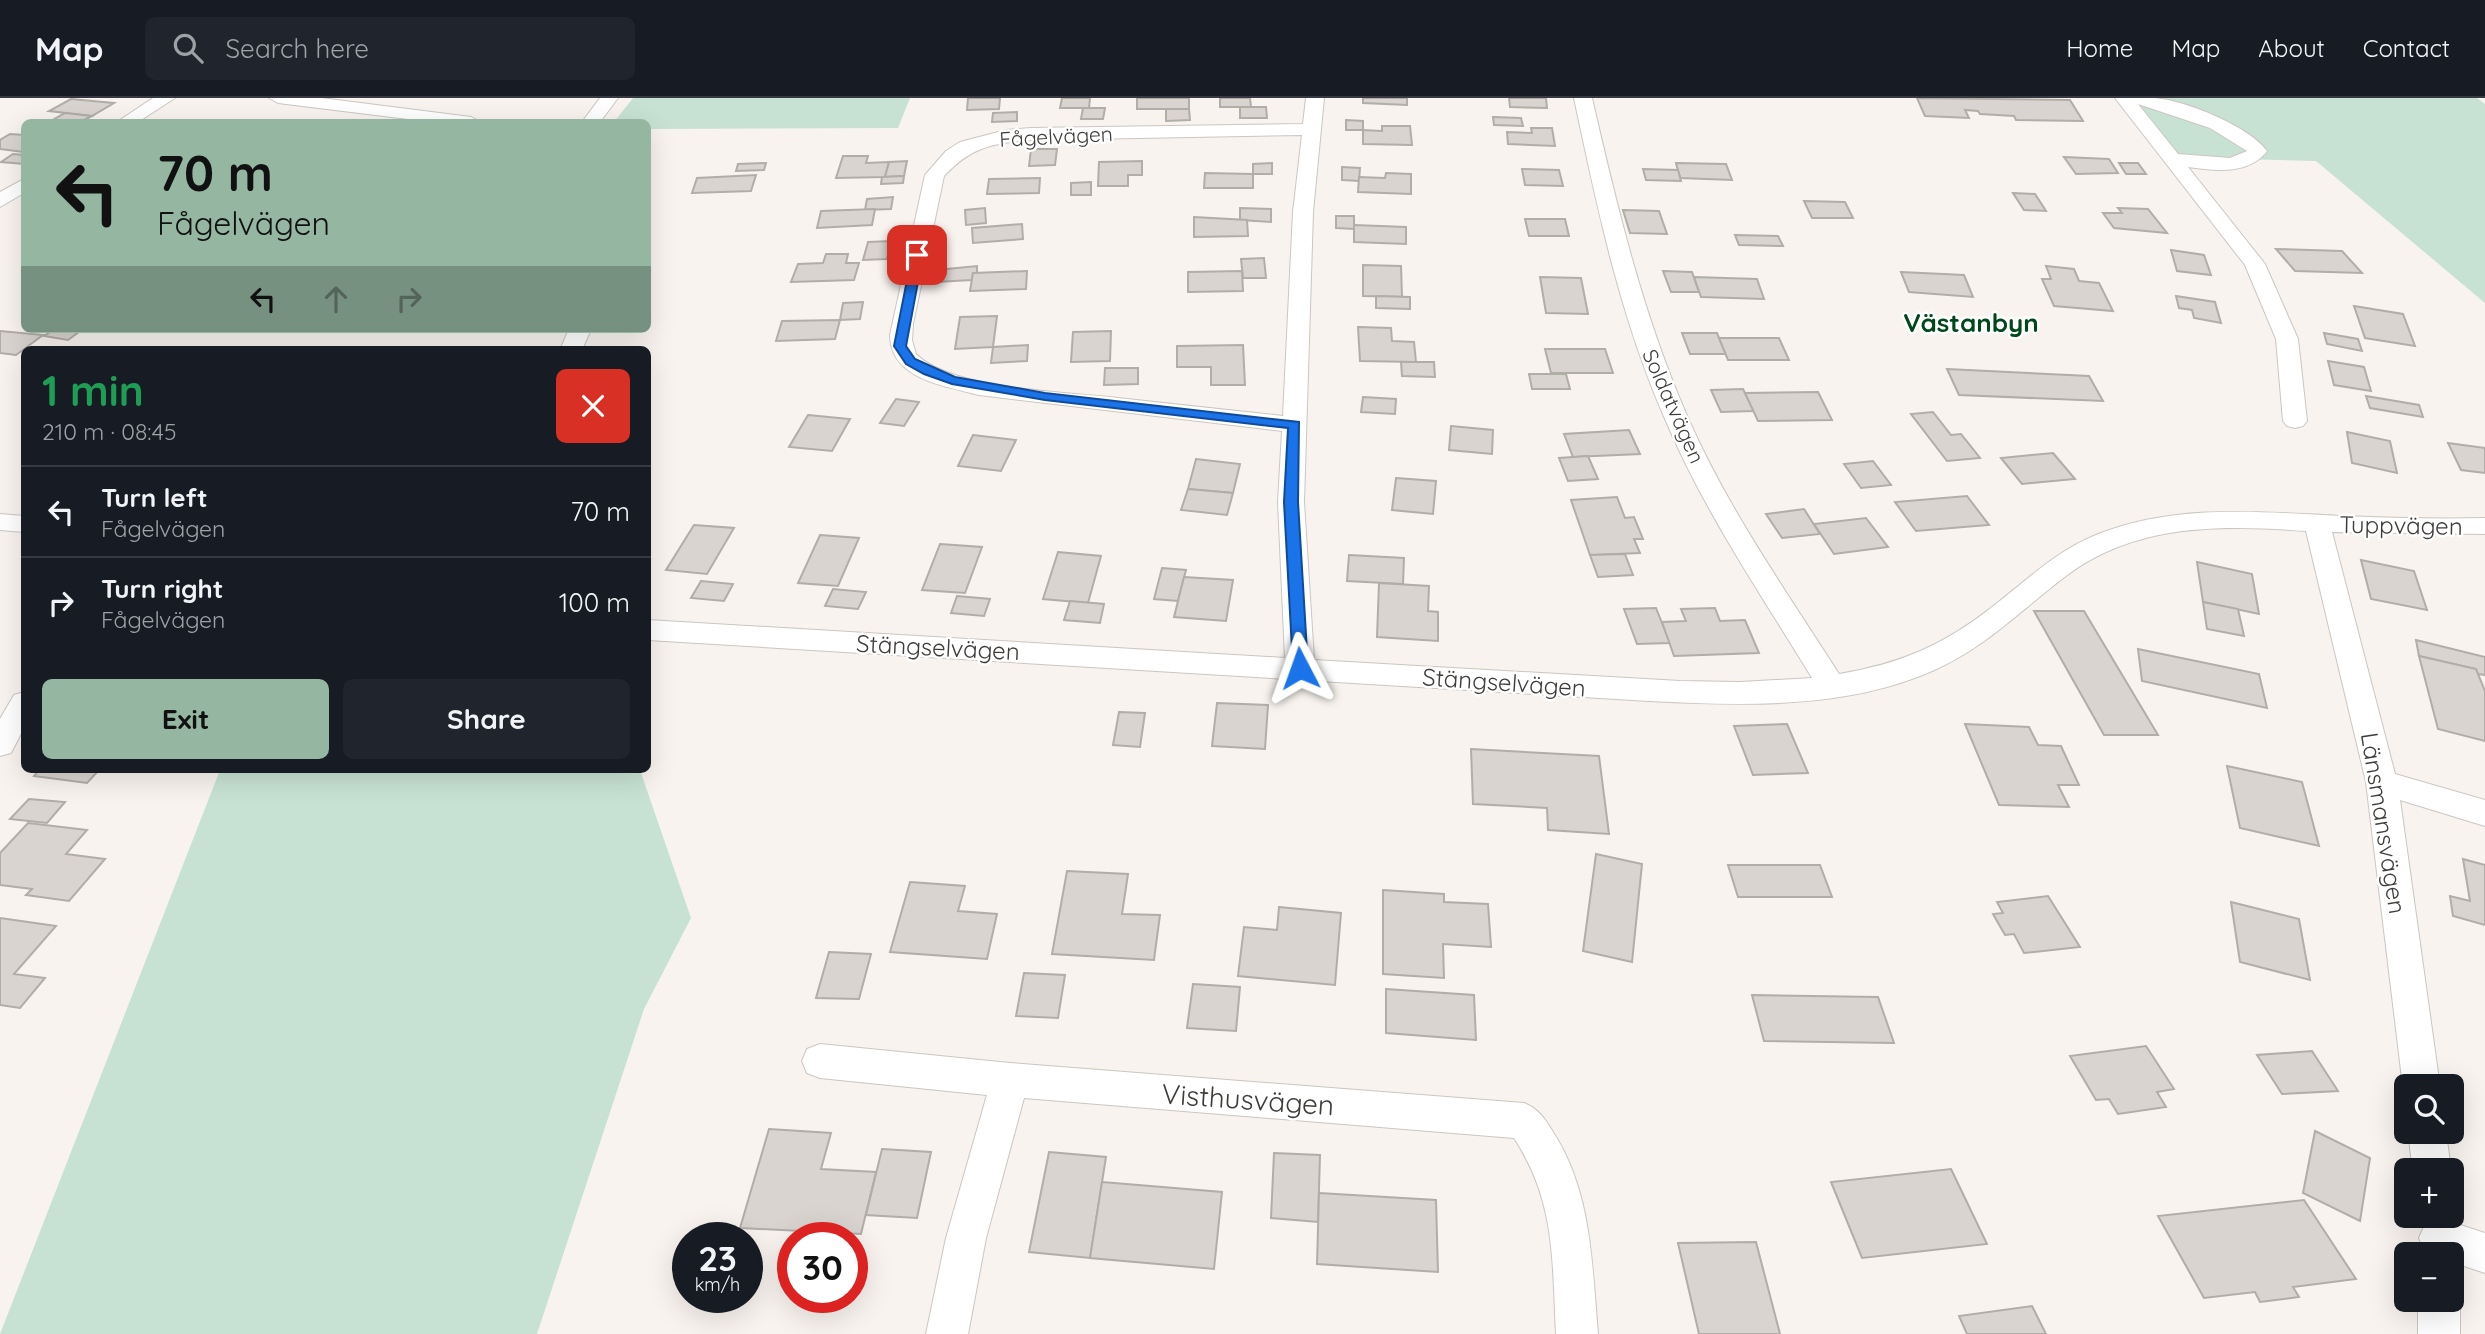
<!DOCTYPE html>
<html lang="en">
<head>
<meta charset="utf-8">
<style>
	:root { --surface:#171b24; --page:#20242c; --text:#f1f3f6; --muted:#9ea1a6; --line:#363941; --accent:#95b6a1 }
	body { margin:0; font-family:Quicksand,sans-serif; background:var(--page); color:var(--text); height:100vh; display:flex; flex-direction:column; font-size:26px; white-space:nowrap }
	* { box-sizing:border-box; margin:0 }
	p { font-size:23px; color:var(--muted) }
	.icon { flex:none; width:38px; height:38px; fill:none; stroke:currentColor; stroke-width:2; stroke-linecap:round; stroke-linejoin:round }
	.map { position:relative; flex:1; overflow:hidden }
	.details { position:absolute; left:21px; top:248px; width:630px; height:427px; display:flex; flex-direction:column; background:var(--surface); border-radius:10px; box-shadow:0 7px 28px #0002 }
	.details>* { flex:none }
	.banner { position:absolute; left:21px; top:21px; width:630px; height:214px; border-radius:10px; box-shadow:0 7px 28px #0002; background:#95b6a1; color:#111; overflow:hidden }
	.fabs { position:absolute; left:2394px; top:976px; display:grid; gap:14px }
	.fabs a { display:grid; place-items:center; width:70px; height:70px; border-radius:10px; background:var(--surface); box-shadow:0 7px 28px #0002; font-size:35px }
	.speed { position:absolute; left:672px; top:1124px; display:flex; gap:14px; font-size:35px; font-weight:700; text-align:center }
	.speed>* { display:grid; place-content:center; width:91px; height:91px; border-radius:50%; background:var(--surface); box-shadow:0 7px 28px #0002; line-height:1 }
	.speed small { font-size:18px; font-weight:400 }
	.speed .limit { border:10px solid #d22; background:#fff; color:#111 }
	.pin { position:absolute; display:grid; place-items:center; width:60px; height:60px; color:#fff; margin:-30px; border-radius:14px; box-shadow:0 4px 10px #0006 }
	.me { position:absolute; width:77px; margin:-38px; rotate:356deg; stroke-linejoin:round; filter:drop-shadow(0 0 5px #0008) }
	.turn { display:flex; align-items:center; gap:24px; height:147px; padding:0 21px; font-size:32px }
	.turn .icon { width:91px; height:91px; stroke-width:2.5 }
	.turn b { display:block; font-size:49px; line-height:60px }
	.lanes { display:flex; align-items:center; height:66px; padding:0 21px; background:#0003; justify-content:center; gap:35px; direction:ltr }
	.lanes .off { opacity:.35 }
	.round { display:grid; place-items:center; flex:none; width:74px; height:74px; border-radius:10px; background:var(--page) }
	.headline { display:flex; align-items:center; justify-content:space-between; height:119px; padding:0 21px }
	h1 { font-size:42px; font-weight:700; line-height:52px; color:#1e9e55 }
	.button { display:flex; gap:14px; margin-top:auto; padding:14px 21px }
	.button a { flex:1; height:80px; border-radius:10px; background:var(--accent); color:#111; font-size:28px; font-weight:700; line-height:80px; text-align:center }
	.button a+a { background:var(--page); color:var(--text) }
	ul { padding:0; list-style:none }
	li { display:flex; align-items:center; gap:21px; height:91px; padding:0 21px; border-top:2px solid var(--line) }
	li div { flex:1 }
	li b { display:block; font-size:26px }
	li em { font-style:normal }
	header { display:flex; align-items:center; gap:42px; box-sizing:border-box; height:98px; padding:0 35px; background:var(--surface); border-bottom:2px solid var(--line) }
	header strong { font-size:33px }
	nav { display:flex; gap:38px; margin-inline-start:auto; font-size:24px }
	.search { width:490px; height:63px; background:var(--page); display:flex; align-items:center; gap:18px; box-sizing:border-box; padding:0 24px; border-radius:10px; color:var(--muted); font-size:26px }
	.map>svg:first-child { display:block }
	.green { fill:#c7e2d3 }
	.building { fill:#d9d4cf; stroke:#b1ada7; stroke-width:2 }
	.lines { fill:none; stroke-linecap:round; stroke-linejoin:round }
	.street-casing { stroke:#ccc6c1; stroke-width:2 }
	.street { fill:#fff; fill-rule:evenodd }
	.route { fill:#1a73e8; stroke:#114b97; stroke-width:2 }
	.labels { text-anchor:middle; dominant-baseline:central; stroke-width:5; stroke-linejoin:round; paint-order:stroke }
	.far-street-label { font-size:21px; fill:#3f3c3a; stroke:#fff }
	.street-label { font-size:24px; fill:#3f3c3a; stroke:#fff }
	.far-district-label { font-size:26px; font-weight:bold; fill:#00481b; stroke:#fff }
	.near-street-label { font-size:28px; fill:#3f3c3a; stroke:#fff }
</style>
</head>
<body>
<header>
<strong>Map</strong>
<div class="search"><svg class="icon" aria-label="search" viewBox="0 0 24 24"><circle cx="10" cy="10" r="6"/><path d="M15 15l6 6"/></svg>Search here</div>
<nav><a>Home</a><a>Map</a><a>About</a><a>Contact</a></nav>
</header>
<div class="map">
<svg width="2485" height="1236" viewBox="0 0 2485 1236">
	<rect width="100%" height="100%" fill="#f8f3ee"/>
	<g class="green">
		<polygon points="633,0 910,0 898,30 648,31 648,24 614,24"/>
		<polygon points="2116,0 2477,0 2485,6 2485,205 2316,63 2161,59"/>
		<polygon points="220,672 640,672 691,820 644,911 537,1236 0,1236"/>
	</g>
	<g class="building">
		<polygon points="968,0 1000,0 999,11 967,12"/>
		<polygon points="1062,0 1090,0 1089,10 1060,10"/>
		<rect x="1137" y="0" width="52" height="11"/>
		<polygon points="1220,0 1250,0 1251,9 1220,9"/>
		<polygon points="1363,0 1407,0 1407,7 1363,5"/>
		<polygon points="1509,0 1546,0 1547,10 1510,9"/>
		<polygon points="1917,0 2070,2 2083,23 2016,22 2014,18 1980,16 1978,13 1965,12 1969,20 1925,18"/>
		<polygon points="71,1 114,5 92,18 49,13"/>
		<polygon points="1240,9 1266,9 1267,20 1240,20"/>
		<polygon points="1083,10 1105,10 1103,21 1081,21"/>
		<polygon points="1166,11 1189,11 1190,22 1166,23"/>
		<polygon points="1017,14 1017,23 992,24 993,15"/>
		<polygon points="65,15 92,18 80,24 49,24"/>
		<polygon points="1493,19 1521,20 1523,28 1494,27"/>
		<polygon points="1346,22 1363,23 1363,32 1346,32"/>
		<polygon points="1382,28 1410,28 1412,47 1363,46 1363,32 1382,33"/>
		<polygon points="1531,30 1552,30 1555,48 1508,46 1507,34 1532,35"/>
		<polygon points="10,36 24,37 24,54 0,51 0,42"/>
		<polygon points="1031,51 1057,51 1055,67 1029,68"/>
		<polygon points="13,56 24,57 24,66 1,64"/>
		<polygon points="843,58 868,58 866,65 889,64 885,79 836,80"/>
		<polygon points="2064,59 2109,61 2118,75 2076,76"/>
		<polygon points="907,63 904,78 885,79 889,64"/>
		<polygon points="1142,63 1142,77 1128,77 1128,88 1098,88 1099,64"/>
		<polygon points="766,65 764,72 736,73 738,66"/>
		<polygon points="1272,65 1272,76 1253,76 1253,66"/>
		<polygon points="1676,65 1726,66 1732,82 1680,80"/>
		<polygon points="2119,65 2138,65 2146,76 2126,76"/>
		<polygon points="1342,69 1360,70 1359,83 1342,82"/>
		<polygon points="1522,71 1559,72 1563,88 1525,87"/>
		<polygon points="1643,71 1678,72 1681,83 1646,82"/>
		<polygon points="1205,75 1253,76 1253,90 1204,90"/>
		<polygon points="1386,75 1411,76 1411,96 1358,94 1359,79 1385,80"/>
		<polygon points="756,77 751,93 692,95 697,80"/>
		<polygon points="904,78 903,85 881,86 882,79"/>
		<polygon points="1040,80 1039,95 987,96 989,81"/>
		<polygon points="1091,84 1091,97 1071,97 1071,85"/>
		<polygon points="2013,95 2035,96 2046,113 2024,112"/>
		<polygon points="893,99 891,111 865,112 867,101"/>
		<polygon points="1804,103 1845,104 1853,120 1812,120"/>
		<polygon points="985,110 986,125 966,127 965,112"/>
		<polygon points="1240,110 1271,111 1271,124 1240,122"/>
		<polygon points="2118,110 2148,111 2167,135 2114,130 2103,115 2122,115"/>
		<polygon points="875,111 872,127 817,130 821,113"/>
		<polygon points="1623,112 1659,113 1667,136 1630,135"/>
		<polygon points="1336,118 1354,118 1354,131 1336,130"/>
		<polygon points="1194,119 1247,122 1248,138 1194,139"/>
		<polygon points="1525,121 1565,121 1569,138 1529,138"/>
		<polygon points="1022,126 1023,141 973,145 972,130"/>
		<polygon points="1354,127 1406,129 1406,146 1354,144"/>
		<polygon points="1735,137 1778,138 1783,148 1739,147"/>
		<polygon points="891,143 887,161 863,162 868,144"/>
		<polygon points="2276,151 2342,153 2362,175 2295,173"/>
		<polygon points="2171,152 2204,157 2211,177 2177,173"/>
		<polygon points="826,156 848,156 846,165 859,165 854,182 791,184 798,166 823,165"/>
		<polygon points="1264,160 1266,180 1243,180 1241,161"/>
		<polygon points="1363,167 1401,168 1402,199 1363,198"/>
		<polygon points="977,168 977,175 973,175 972,182 936,184 937,172"/>
		<polygon points="2046,168 2074,171 2079,183 2099,185 2113,213 2054,208 2042,181 2051,181"/>
		<polygon points="1027,173 1026,191 970,193 973,175"/>
		<polygon points="1242,173 1243,193 1188,194 1188,174"/>
		<polygon points="1663,173 1692,174 1699,194 1671,194"/>
		<polygon points="1901,174 1964,177 1973,199 1909,194"/>
		<polygon points="1540,179 1581,180 1588,216 1546,215"/>
		<polygon points="1694,179 1757,181 1764,201 1701,199"/>
		<polygon points="1376,198 1410,199 1410,211 1376,210"/>
		<polygon points="2176,198 2215,204 2221,225 2194,220 2192,212 2179,210"/>
		<polygon points="863,204 860,221 840,222 843,205"/>
		<polygon points="2354,208 2403,216 2415,248 2365,240"/>
		<polygon points="997,218 993,249 955,251 960,219"/>
		<polygon points="840,222 835,241 776,243 782,223"/>
		<polygon points="1358,229 1391,230 1392,243 1414,244 1416,264 1360,263"/>
		<polygon points="55,231 83,231 68,242 44,238"/>
		<polygon points="0,233 43,237 16,257 0,255"/>
		<polygon points="1111,233 1110,263 1071,264 1073,234"/>
		<polygon points="1682,235 1717,235 1726,256 1690,256"/>
		<polygon points="2324,235 2358,241 2362,253 2327,246"/>
		<polygon points="1719,240 1779,240 1789,262 1728,262"/>
		<polygon points="1028,247 1027,263 991,265 993,249"/>
		<polygon points="1243,247 1245,287 1211,287 1211,269 1177,269 1177,248"/>
		<polygon points="1545,251 1605,251 1613,275 1551,275"/>
		<polygon points="2328,263 2364,269 2371,293 2334,287"/>
		<polygon points="1401,264 1434,264 1435,279 1402,278"/>
		<polygon points="1105,270 1138,270 1138,286 1104,287"/>
		<polygon points="1947,271 2089,278 2103,303 1959,297"/>
		<polygon points="1529,276 1566,276 1570,291 1532,291"/>
		<polygon points="1743,291 1754,313 1721,314 1711,292"/>
		<polygon points="1818,294 1832,322 1758,323 1745,295"/>
		<polygon points="2366,298 2419,307 2423,319 2370,310"/>
		<polygon points="1363,299 1396,301 1395,316 1361,314"/>
		<polygon points="896,301 919,304 904,328 880,325"/>
		<polygon points="1933,314 1951,337 1961,336 1980,360 1947,363 1911,316"/>
		<polygon points="808,317 850,321 832,353 789,349"/>
		<polygon points="1451,328 1493,332 1492,356 1449,352"/>
		<polygon points="1629,332 1640,356 1573,359 1564,336"/>
		<polygon points="2347,334 2390,343 2397,375 2352,365"/>
		<polygon points="973,337 1016,342 1001,373 958,368"/>
		<polygon points="2448,345 2485,350 2485,375 2461,372"/>
		<polygon points="2053,355 2075,381 2022,386 2001,360"/>
		<polygon points="1588,358 1598,381 1568,383 1559,360"/>
		<polygon points="1196,361 1240,366 1233,395 1188,391"/>
		<polygon points="1873,363 1891,387 1861,390 1844,366"/>
		<polygon points="1396,380 1436,383 1433,416 1392,412"/>
		<polygon points="1188,391 1233,395 1227,417 1181,412"/>
		<polygon points="1967,398 1989,427 1916,433 1895,404"/>
		<polygon points="1617,399 1625,420 1634,419 1643,441 1634,441 1640,455 1590,457 1571,402"/>
		<polygon points="1804,411 1820,436 1782,440 1766,416"/>
		<polygon points="1866,420 1888,449 1834,456 1814,426"/>
		<polygon points="694,427 734,430 707,476 666,472"/>
		<polygon points="820,437 859,440 838,488 798,485"/>
		<polygon points="940,446 982,449 965,495 922,492"/>
		<polygon points="1058,454 1101,458 1088,505 1043,501"/>
		<polygon points="1625,456 1633,477 1598,479 1590,457"/>
		<polygon points="1349,457 1404,460 1403,486 1347,483"/>
		<polygon points="2361,462 2414,473 2427,512 2371,501"/>
		<polygon points="2197,464 2252,476 2259,516 2203,504"/>
		<polygon points="1162,470 1186,472 1178,503 1154,501"/>
		<polygon points="1184,479 1233,482 1226,523 1174,519"/>
		<polygon points="701,483 733,486 724,503 691,500"/>
		<polygon points="1379,485 1429,488 1428,513 1438,514 1438,543 1377,539"/>
		<polygon points="833,491 866,494 858,511 825,508"/>
		<polygon points="957,498 990,501 984,518 951,515"/>
		<polygon points="1070,503 1104,506 1100,525 1064,522"/>
		<polygon points="2203,504 2238,511 2244,538 2207,531"/>
		<polygon points="1656,510 1670,545 1637,546 1624,511"/>
		<polygon points="1715,510 1720,523 1745,522 1759,555 1674,558 1662,524 1686,523 1681,511"/>
		<polygon points="2034,513 2084,513 2158,637 2104,637"/>
		<polygon points="2416,542 2485,559 2485,577 2478,576 2476,571 2419,558"/>
		<polygon points="2138,551 2259,576 2267,610 2142,583"/>
		<polygon points="2419,558 2476,571 2485,593 2485,643 2438,631"/>
		<polygon points="1217,605 1268,607 1265,651 1212,648"/>
		<polygon points="1119,614 1145,615 1140,649 1113,647"/>
		<polygon points="1787,626 1808,675 1753,677 1734,628"/>
		<polygon points="1965,626 2029,629 2038,647 2061,648 2079,687 2058,687 2069,709 1999,707"/>
		<polygon points="1471,651 1599,658 1609,736 1548,732 1547,710 1473,706"/>
		<polygon points="2227,668 2302,684 2319,748 2240,730"/>
		<polygon points="39,672 99,672 87,685 34,678"/>
		<polygon points="29,701 65,704 47,725 10,721"/>
		<polygon points="28,725 87,732 66,756 105,761 69,803 26,797 32,791 0,787 0,755"/>
		<polygon points="1596,756 1642,766 1632,864 1583,853"/>
		<polygon points="2463,761 2485,767 2485,827 2453,818 2450,798 2470,803"/>
		<polygon points="1728,767 1820,767 1832,799 1738,799"/>
		<polygon points="1067,773 1128,776 1122,816 1160,817 1154,862 1052,856"/>
		<polygon points="910,784 965,788 958,813 997,816 987,861 890,854"/>
		<polygon points="1383,792 1444,796 1444,804 1488,806 1491,849 1443,846 1444,880 1383,876"/>
		<polygon points="2048,798 2080,849 2024,855 2014,836 2005,837 1993,816 2003,815 1997,804"/>
		<polygon points="2231,804 2299,821 2310,882 2240,864"/>
		<polygon points="1279,809 1341,815 1335,887 1238,878 1244,829 1277,832"/>
		<polygon points="0,820 56,828 14,876 45,880 20,910 0,907"/>
		<polygon points="829,854 871,856 859,901 816,900"/>
		<polygon points="1024,875 1065,877 1058,920 1016,918"/>
		<polygon points="1193,886 1240,889 1236,933 1187,930"/>
		<polygon points="1386,891 1474,897 1476,942 1386,935"/>
		<polygon points="1752,897 1878,899 1894,945 1764,943"/>
		<polygon points="2146,948 2174,991 2157,994 2166,1009 2118,1016 2109,1001 2096,1002 2070,958"/>
		<polygon points="2312,953 2338,993 2282,996 2257,957"/>
		<polygon points="769,1031 831,1035 821,1071 876,1074 861,1136 740,1130"/>
		<polygon points="2315,1033 2370,1060 2360,1123 2303,1095"/>
		<polygon points="882,1051 931,1054 917,1120 866,1117"/>
		<polygon points="1049,1054 1106,1059 1090,1160 1029,1154"/>
		<polygon points="1274,1055 1320,1057 1318,1124 1271,1120"/>
		<polygon points="1951,1071 1987,1146 1862,1160 1831,1084"/>
		<polygon points="1102,1084 1222,1094 1214,1171 1090,1160"/>
		<polygon points="1319,1095 1436,1102 1438,1174 1317,1166"/>
		<polygon points="2304,1102 2356,1181 2293,1189 2299,1199 2260,1204 2255,1194 2204,1200 2158,1118"/>
		<polygon points="1756,1144 1780,1236 1699,1236 1678,1145"/>
		<polygon points="2032,1208 2046,1236 1967,1236 1959,1218"/>
	</g>
	<g class="lines">
		<g class="street-casing">
			<g id="street">
				<polygon points="153,0 175,0 138,24 117,24"/>
				<polygon points="269,0 321,0 471,19 480,24 432,24 278,5"/>
				<polygon points="600,0 618,0 600,24 582,24"/>
				<path d="M1306,0H1324L1313,114L1304,404L1314,562L1680,583L1740,584L1812,580C1760,495 1704,413 1665,321C1620,219 1597,109 1574,0H1592C1617,109 1643,218 1688,320C1728,411 1786,493 1839,576C1900,566 1944,547 1992,509C2026,483 2056,453 2096,437C2175,405 2260,414 2342,418C2390,420 2437,421 2485,420V436L2332,434L2395,676L2485,702V728L2400,702L2440,989H2406V995L2403,989L2366,684L2306,433C2222,427 2136,425 2066,478C2022,511 1984,551 1932,573C1846,611 1742,608 1649,603L648,542V522L1285,560L1278,404L1282,333L979,297C945,288 890,281 890,237L925,77L946,53L960,44L1006,32L1031,30L1303,26ZM1302,37L1293,114L1283,318C1228,312 1173,306 1118,300C1068,294 952,292 916,256L912,242L913,226L944,78C971,49 992,45 1031,42Z"/>
				<path d="M2115,0C2128,0 2141,0 2154,0C2184,2 2249,28 2267,53C2249,77 2215,73 2188,69L2265,166L2298,241L2307,323L2303,328L2295,330L2287,328L2283,323L2276,241L2245,167ZM2138,6L2210,30L2247,53L2230,60L2178,56Z"/>
				<polygon points="24,81 24,95 0,109 0,94"/>
				<polygon points="569,231 591,231 582,252 560,252"/>
				<polygon points="0,416 24,418 24,434 0,432"/>
				<polygon points="24,594 24,630 11,655 0,658 0,621 14,597"/>
				<path d="M820,946L1010,965L1524,1005C1539,1011 1545,1021 1553,1034C1592,1094 1592,1167 1598,1236H1556C1552,1162 1556,1104 1514,1040L1024,1000L986,1140L968,1236H926L946,1140L987,997L820,980L807,975L802,963L807,951Z"/>
				<polygon points="2408,1034 2446,1034 2451,1073 2413,1073"/>
				<polygon points="2439,1120 2485,1135 2485,1175 2452,1164 2452,1157 2425,1154 2419,1140 2425,1126"/>
				<polygon points="2452,1187 2460,1202 2460,1236 2418,1236 2418,1202 2452,1202"/>
			</g>
		</g>
		<use href="#street" class="street"/>
	</g>
	<polygon class="route" points="917,154 923,157 906,248 915,261 955,279 1045,295 1299,324 1298,404 1308,570 1306,574 1300,576 1293,570 1284,404 1288,330 1045,302 952,286 924,276 906,266 894,248 912,157"/>
	<g class="labels">
		<g class="far-street-label">
			<text transform="translate(1056 38) rotate(-3)">Fågelvägen</text>
			<text transform="translate(1674 308) rotate(66)">Soldatvägen</text>
		</g>
		<g class="street-label">
			<text transform="translate(2401 427) rotate(1)">Tuppvägen</text>
			<text transform="translate(938 549) rotate(3)">Stängselvägen</text>
			<text transform="translate(1504 584) rotate(4)">Stängselvägen</text>
			<text transform="translate(2384 725) rotate(81)">Länsmansvägen</text>
		</g>
		<g class="far-district-label">
			<text x="1971" y="224">Västanbyn</text>
		</g>
		<g class="near-street-label">
			<text transform="translate(1248 1001) rotate(4)">Visthusvägen</text>
		</g>
	</g>
</svg>
<div class="fabs">
<a><svg class="icon" aria-label="search" viewBox="0 0 24 24"><circle cx="10" cy="10" r="6"/><path d="M15 15l6 6"/></svg></a>
<a>+</a>
<a>−</a>
</div>
<div class="speed"><div>23<small>km/h</small></div><div class="limit">30</div></div>
<div class="pin" style="left:917px;top:157px;background:#d93025"><svg class="icon" aria-label="arrive" viewBox="0 0 24 24"><path d="M6 21V4h12l-3 4 3 4H6"/></svg></div>
<svg class="me" style="left:1300px;top:570px" viewBox="-20 -20 40 40"><path d="M0-17L14 15 0 8-14 15z" fill="#1a73e8" stroke="#fff" stroke-width="4"/></svg>
<div class="banner">
<div class="turn"><svg class="icon" aria-label="left" viewBox="0 0 24 24"><path d="M17 20v-9H6M10 6l-5 5 5 5"/></svg><div><b>70 m</b>Fågelvägen</div></div>
<div class="lanes"><svg class="icon" aria-label="left" viewBox="0 0 24 24"><path d="M17 20v-9H6M10 6l-5 5 5 5"/></svg><svg class="icon off" aria-label="ahead" viewBox="0 0 24 24"><path d="M12 20V5M6 11l6-6 6 6"/></svg><svg class="icon off" aria-label="right" viewBox="0 0 24 24"><path d="M7 20v-9h11M14 6l5 5-5 5"/></svg></div>
</div>
<section class="details">
<div class="headline"><div><h1>1 min</h1><p>210 m · 08:45</p></div><a class="round" style="background:#d93025;color:#fff"><svg class="icon" aria-label="close" viewBox="0 0 24 24"><path d="M6 6l12 12M18 6L6 18"/></svg></a></div>
<ul>
<li><svg class="icon" aria-label="left" viewBox="0 0 24 24"><path d="M17 20v-9H6M10 6l-5 5 5 5"/></svg><div><b>Turn left</b><p>Fågelvägen</p></div><em>70 m</em></li>
<li><svg class="icon" aria-label="right" viewBox="0 0 24 24"><path d="M7 20v-9h11M14 6l5 5-5 5"/></svg><div><b>Turn right</b><p>Fågelvägen</p></div><em>100 m</em></li>
</ul>
<div class="button"><a>Exit</a><a>Share</a></div>
</section>
</div>
</body>
</html>
